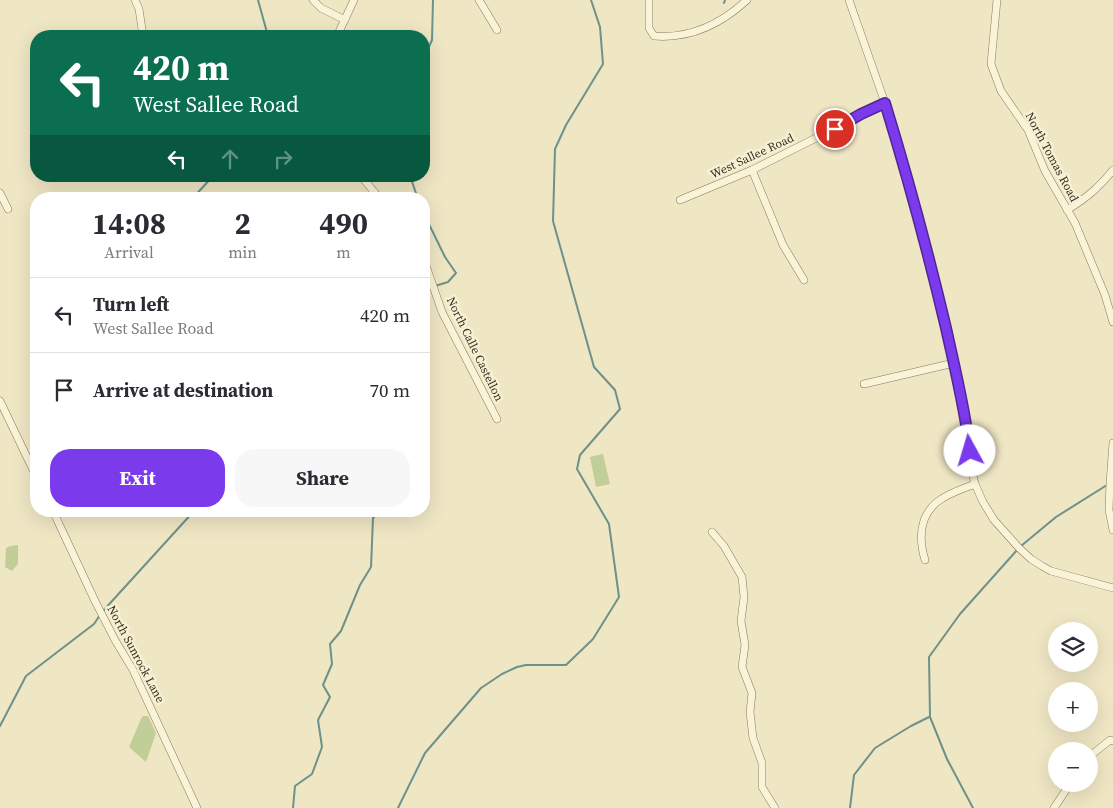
<!DOCTYPE html>
<html lang="en">
<head>
<meta charset="utf-8">
<style>
	:root { --surface:#fff; --page:#f7f7f7; --text:#2b2b33; --muted:#7c7c81; --line:#e1e1e2; --accent:#7c3aed }
	body { margin:0; font-family:"Source Serif 4",serif; background:var(--page); color:var(--text); height:100vh; display:flex; flex-direction:column; font-size:19px; white-space:nowrap }
	* { box-sizing:border-box; margin:0 }
	p { font-size:16px; color:var(--muted) }
	.icon { flex:none; width:28px; height:28px; fill:none; stroke:currentColor; stroke-width:2; stroke-linecap:round; stroke-linejoin:round }
	.map { position:relative; flex:1; overflow:hidden }
	.sheet { position:absolute; left:30px; top:192px; width:400px; height:325px; display:flex; flex-direction:column; background:var(--surface); border-radius:20px; box-shadow:0 5px 20px #0002 }
	.sheet>* { flex:none }
	.guide { position:absolute; left:30px; top:30px; width:400px; height:152px; border-radius:20px; box-shadow:0 5px 20px #0002; background:#0b6e4f; color:#fff; overflow:hidden }
	.tools { position:absolute; left:1048px; top:622px; display:grid; gap:10px }
	.tools a { display:grid; place-items:center; width:50px; height:50px; border-radius:50%; background:var(--surface); box-shadow:0 5px 20px #0002; font-size:25px }
	.pin { position:absolute; display:grid; place-items:center; width:42px; height:42px; color:#fff; margin:-21px; border:2px solid #fff; border-radius:50%; box-shadow:0 1px 5px #0007 }
	.me { position:absolute; width:55px; margin:-28px; rotate:354deg; stroke-linejoin:round; filter:drop-shadow(0 0 4px #0008) }
	.turn { display:flex; align-items:center; gap:18px; height:105px; padding:0 20px; font-size:22px }
	.turn .icon { width:65px; height:65px; stroke-width:2.5 }
	.turn b { display:block; font-size:35px; line-height:42px }
	.lanes { display:flex; align-items:center; height:48px; padding:0 20px; background:#0003; justify-content:center; gap:25px; direction:ltr }
	.lanes .off { opacity:.35 }
	.eta { display:flex; justify-content:space-evenly; align-items:center; height:85px; text-align:center }
	.eta b { font-size:30px; font-weight:700; line-height:35px }
	.primary-button { display:flex; gap:10px; margin-top:auto; padding:10px 20px }
	.primary-button a { flex:1; height:58px; border-radius:20px; background:var(--accent); color:#fff; font-size:20px; font-weight:700; line-height:58px; text-align:center }
	.primary-button a+a { background:var(--page); color:var(--text) }
	ul { padding:0; list-style:none }
	li { display:flex; align-items:center; gap:15px; height:75px; padding:0 20px; border-top:1px solid var(--line) }
	li div { flex:1 }
	li b { display:block; font-size:19px }
	li em { font-style:normal }
	.map>svg:first-child { display:block }
	.green { fill:#c2ce98 }
	.lines { fill:none; stroke-linecap:round; stroke-linejoin:round }
	.stream { stroke:#6d918b; stroke-width:2 }
	.minor-casing { stroke:#8a785a; stroke-width:8 }
	.minor { stroke:#f9f3d8; stroke-width:7 }
	.route-casing { stroke:#51269a; stroke-width:12 }
	.route { stroke:#7c3aed; stroke-width:9 }
	.labels { text-anchor:middle; dominant-baseline:central; stroke-width:5; stroke-linejoin:round; paint-order:stroke }
	.street-label { font-size:12px; fill:#3a2e1e; stroke:#f6f0d4 }
</style>
</head>
<body>
<div class="map">
<svg width="1113" height="808" viewBox="0 0 1113 808">
	<rect width="100%" height="100%" fill="#efe6c4"/>
	<g class="green">
		<polygon points="603,454 610,484 596,487 590,457"/>
		<polygon points="18,545 18,564 12,571 5,567 6,548 10,546"/>
		<polygon points="143,716 148,716 156,733 146,762 129,747 141,719"/>
	</g>
	<g class="lines">
		<g class="stream">
			<polyline points="258,0 268,36"/>
			<polyline points="724,3 725,0"/>
			<polyline points="424,58 432,40 433,0"/>
			<polyline points="410,176 418,199"/>
			<polyline points="192,199 213,176"/>
			<polyline points="424,214 445,257 456,273 448,282 435,286"/>
			<polyline points="424,290 431,288"/>
			<polyline points="1021,546 1056,517 1107,485"/>
			<polyline points="103,611 194,511"/>
			<polyline points="0,726 26,676 94,624 100,615"/>
			<polyline points="293,808 295,786 312,774 322,747 318,720 330,697 323,685 332,664 330,644 341,631 360,585 371,567 373,518 379,511"/>
			<polyline points="398,808 425,753 481,688 502,674 517,667 526,665 566,665 593,639 619,597 609,524 577,469 580,455 620,409 615,390 594,367 553,221 555,149 566,125 603,64 600,27 591,0"/>
			<polyline points="850,808 854,775 875,748 911,726 929,717"/>
			<polyline points="973,808 947,759 930,717 929,657 960,614 1018,549"/>
		</g>
		<g class="minor-casing">
			<g id="minor">
				<polyline points="135,0 139,9 143,36"/>
				<polyline points="313,0 321,8 345,20"/>
				<polyline points="479,0 497,30"/>
				<path d="M649,0V28L654,36C690,39 721,24 747,0"/>
				<polyline points="849,0 885,103 900,153 934,274 966,419 971,468 975,484 983,502 994,520 1019,548 1031,559 1042,566 1051,571 1113,588"/>
				<polyline points="997,0 991,64 1001,91 1028,130 1045,171 1075,223 1105,295 1113,322"/>
				<polyline points="337,36 354,0"/>
				<polyline points="752,170 783,245 804,280"/>
				<polyline points="361,176 380,199"/>
				<polyline points="0,193 8,209"/>
				<polyline points="680,200 752,170 844,124 861,114 885,103"/>
				<path d="M1067,210C1088,197 1098,188 1113,170"/>
				<polyline points="424,260 442,312 497,419"/>
				<polyline points="864,384 954,363"/>
				<polyline points="0,401 36,476"/>
				<polyline points="1113,443 1110,483 1109,510 1113,530"/>
				<polyline points="53,511 95,601 115,640 133,670 197,808"/>
				<polyline points="712,532 724,546 742,577 744,597 741,621 745,645 742,667 752,693 750,712 753,738 762,763 762,787 775,808"/>
				<path d="M925,560C919,540 919,517 937,502C948,493 962,489 975,484"/>
				<polyline points="1089,757 1110,740 1113,741"/>
				<polyline points="1054,808 1070,784"/>
			</g>
		</g>
		<use href="#minor" class="minor"/>
	</g>
	<g class="lines">
		<g class="route-casing">
			<path id="route" d="M835,129L861,114L885,103C908,178 928,252 946,328C955,369 965,409 970,451"/>
		</g>
		<use href="#route" class="route"/>
	</g>
	<g class="labels">
		<g class="street-label">
			<text transform="translate(752 156) rotate(-25)">West Sallee Road</text>
			<text transform="translate(1052 157) rotate(62)">North Tomas Road</text>
			<text transform="translate(475 349) rotate(64)">North Calle Castellon</text>
			<text transform="translate(136 654) rotate(62)">North Sunrock Lane</text>
		</g>
	</g>
</svg>
<div class="tools">
<a><svg class="icon" aria-label="layers" viewBox="0 0 24 24"><path d="M12 4l9 5-9 5-9-5zM3 14l9 5 9-5"/></svg></a>
<a>+</a>
<a>−</a>
</div>
<div class="pin" style="left:835px;top:129px;background:#d93025"><svg class="icon" aria-label="arrive" viewBox="0 0 24 24"><path d="M6 21V4h12l-3 4 3 4H6"/></svg></div>
<svg class="me" style="left:970px;top:451px" viewBox="-20 -20 40 40"><circle r="19" fill="#fff"/><path d="M0-13L10 11 0 6-10 11z" fill="#7c3aed"/></svg>
<div class="guide">
<div class="turn"><svg class="icon" aria-label="left" viewBox="0 0 24 24"><path d="M17 20v-9H6M10 6l-5 5 5 5"/></svg><div><b>420 m</b>West Sallee Road</div></div>
<div class="lanes"><svg class="icon" aria-label="left" viewBox="0 0 24 24"><path d="M17 20v-9H6M10 6l-5 5 5 5"/></svg><svg class="icon off" aria-label="ahead" viewBox="0 0 24 24"><path d="M12 20V5M6 11l6-6 6 6"/></svg><svg class="icon off" aria-label="right" viewBox="0 0 24 24"><path d="M7 20v-9h11M14 6l5 5-5 5"/></svg></div>
</div>
<section class="sheet">
<div class="eta">
<div><b>14:08</b><p>Arrival</p></div>
<div><b>2</b><p>min</p></div>
<div><b>490</b><p>m</p></div>
</div>
<ul>
<li><svg class="icon" aria-label="left" viewBox="0 0 24 24"><path d="M17 20v-9H6M10 6l-5 5 5 5"/></svg><div><b>Turn left</b><p>West Sallee Road</p></div><em>420 m</em></li>
<li><svg class="icon" aria-label="arrive" viewBox="0 0 24 24"><path d="M6 21V4h12l-3 4 3 4H6"/></svg><div><b>Arrive at destination</b></div><em>70 m</em></li>
</ul>
<div class="primary-button"><a>Exit</a><a>Share</a></div>
</section>
</div>
</body>
</html>
